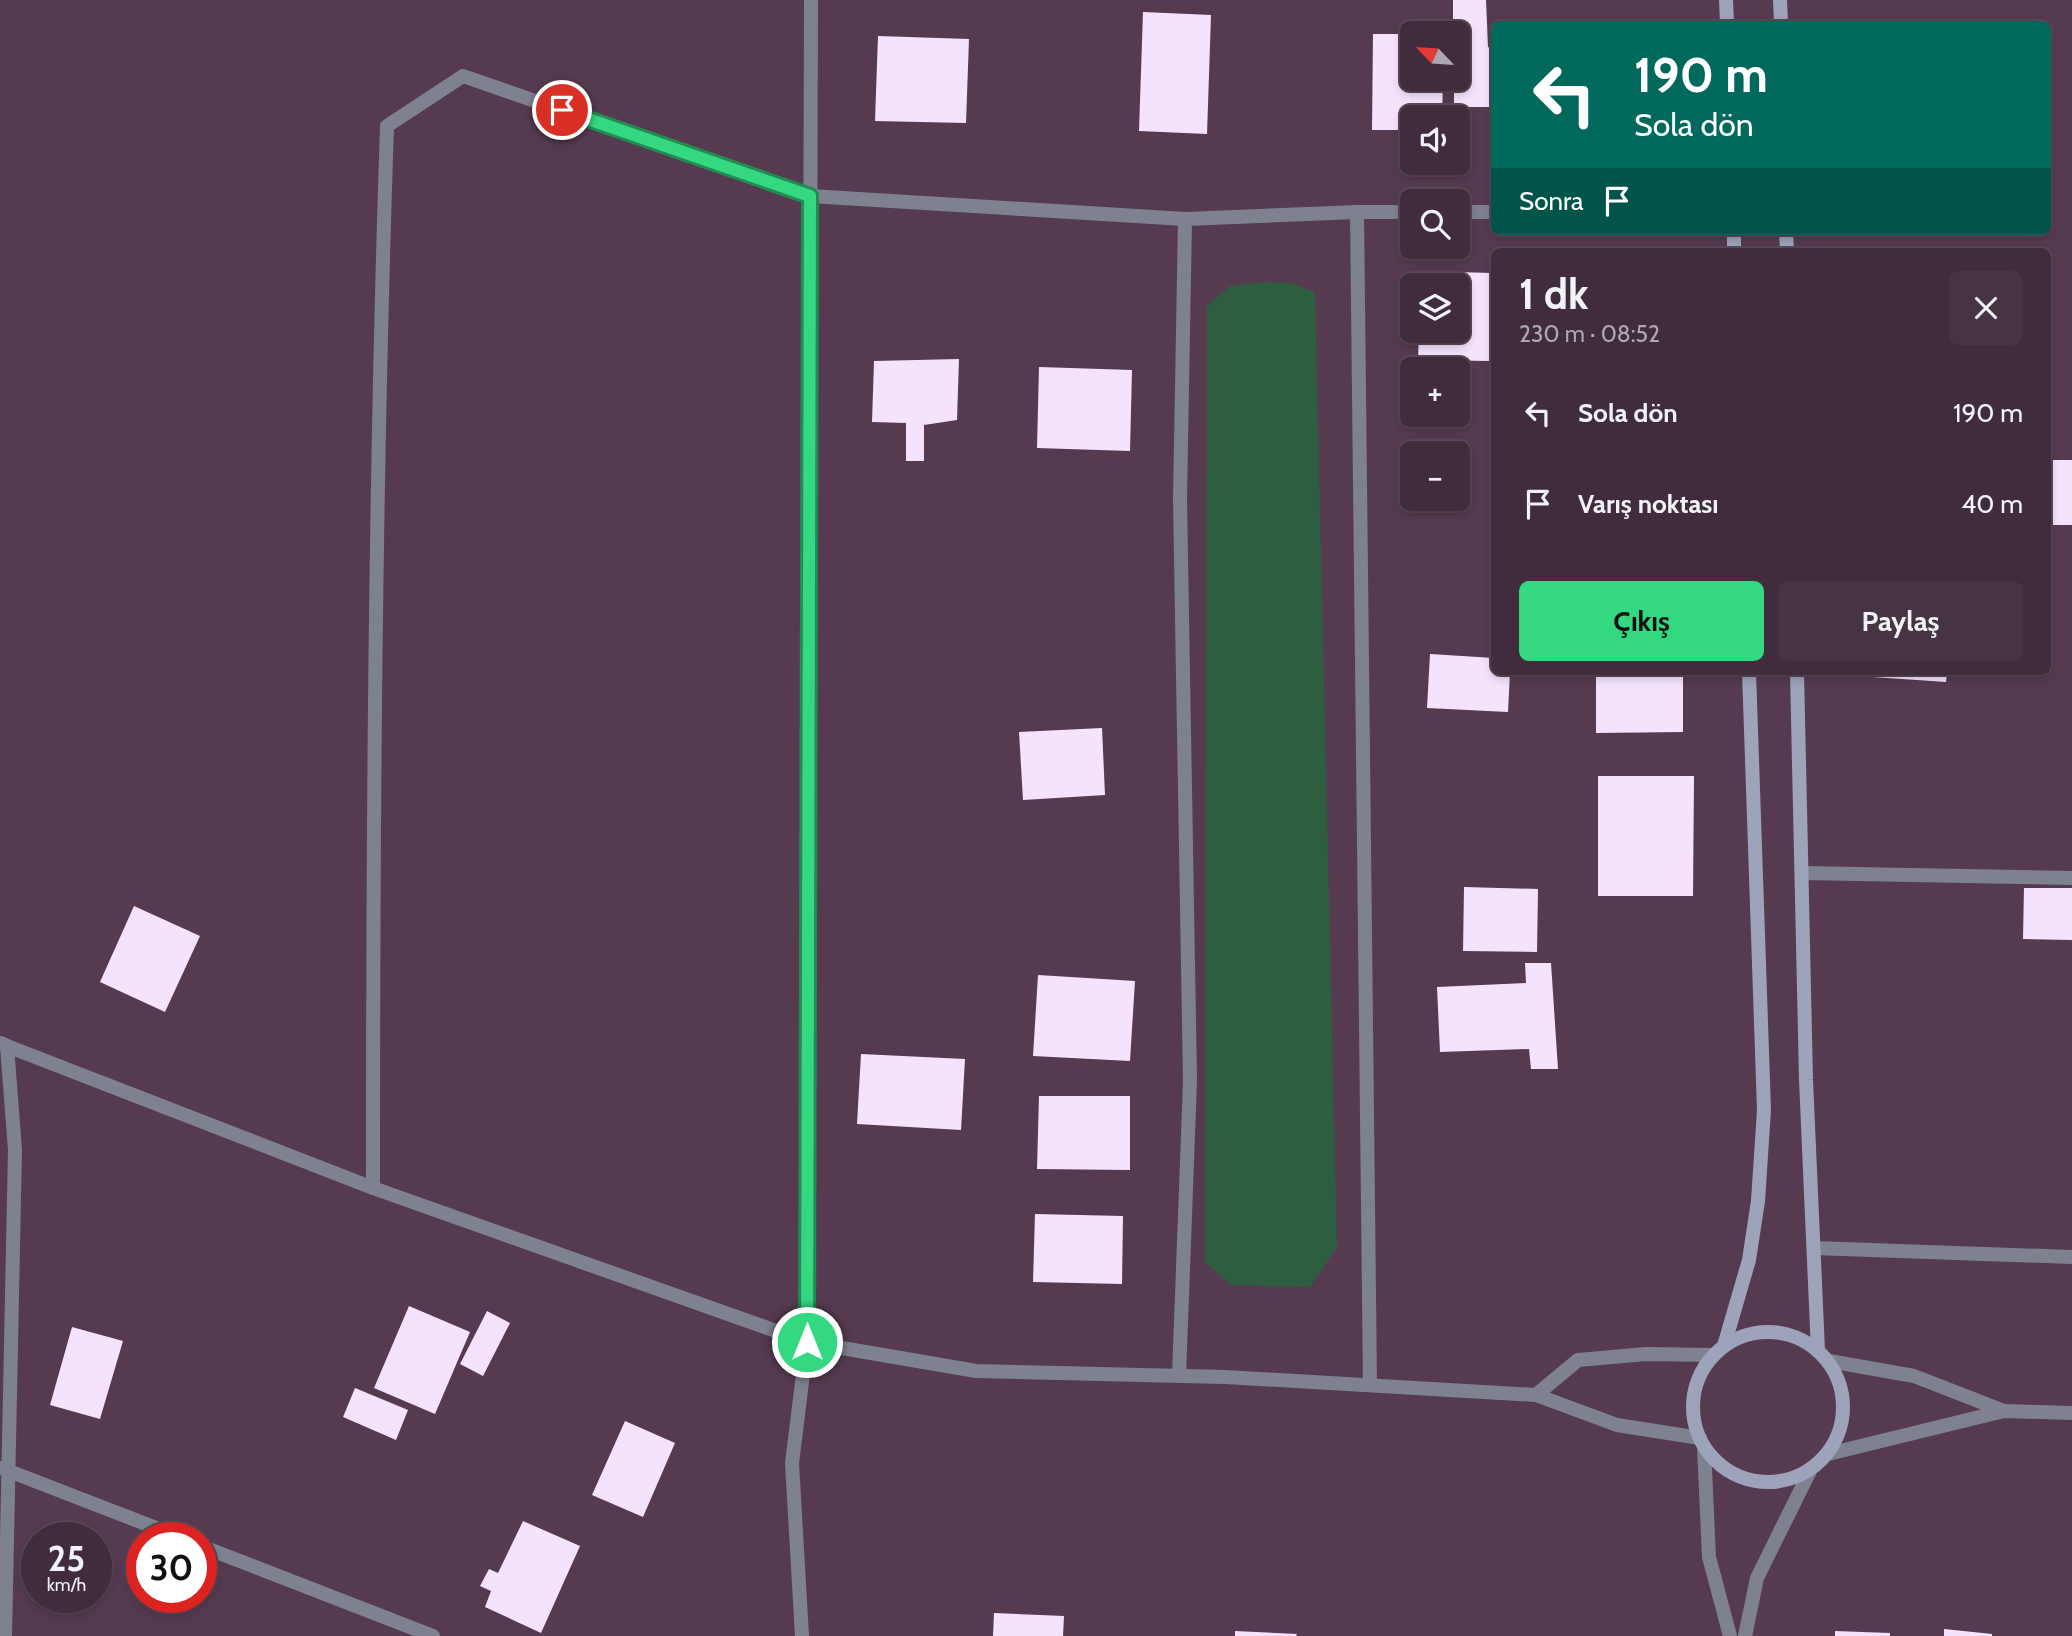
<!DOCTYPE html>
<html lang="tr">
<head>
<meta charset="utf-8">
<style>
	:root { --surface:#402c3c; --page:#473443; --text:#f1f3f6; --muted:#aea7af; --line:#594856; --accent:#34d881 }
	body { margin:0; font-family:Cabin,sans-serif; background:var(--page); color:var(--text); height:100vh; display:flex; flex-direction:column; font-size:26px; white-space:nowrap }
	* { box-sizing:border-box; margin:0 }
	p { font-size:23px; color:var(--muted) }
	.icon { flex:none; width:38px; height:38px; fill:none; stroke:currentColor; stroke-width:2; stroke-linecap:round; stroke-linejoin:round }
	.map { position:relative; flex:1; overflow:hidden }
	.side { position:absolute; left:1491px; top:248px; width:560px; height:427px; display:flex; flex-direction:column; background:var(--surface); border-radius:10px; box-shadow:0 4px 10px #0003,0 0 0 2px var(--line) }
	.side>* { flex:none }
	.banner { position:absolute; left:1491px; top:21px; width:560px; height:214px; border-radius:10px; box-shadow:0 4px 10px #0003,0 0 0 2px var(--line); background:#00695c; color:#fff; overflow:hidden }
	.needle { width:46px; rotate:295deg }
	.tools { position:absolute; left:1400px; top:21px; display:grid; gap:14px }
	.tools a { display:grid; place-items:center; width:70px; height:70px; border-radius:10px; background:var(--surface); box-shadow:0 4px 10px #0003,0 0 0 2px var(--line); font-size:35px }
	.speed { position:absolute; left:21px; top:1522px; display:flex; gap:14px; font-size:35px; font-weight:700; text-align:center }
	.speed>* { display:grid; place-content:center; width:91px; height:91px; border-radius:50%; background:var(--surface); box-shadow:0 4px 10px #0003,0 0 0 2px var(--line); line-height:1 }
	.speed small { font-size:18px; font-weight:400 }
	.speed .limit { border:10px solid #d22; background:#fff; color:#111 }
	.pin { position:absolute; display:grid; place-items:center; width:60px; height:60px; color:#fff; margin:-30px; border:4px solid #fff; border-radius:50%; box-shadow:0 2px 7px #0007 }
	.me { position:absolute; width:77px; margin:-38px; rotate:0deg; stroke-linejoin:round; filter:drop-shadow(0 0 5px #0008) }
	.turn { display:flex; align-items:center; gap:24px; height:147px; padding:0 28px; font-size:32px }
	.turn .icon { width:91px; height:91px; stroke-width:2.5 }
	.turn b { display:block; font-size:49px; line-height:60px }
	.then { display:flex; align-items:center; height:66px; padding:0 28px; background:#0003; gap:14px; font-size:26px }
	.round { display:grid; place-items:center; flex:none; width:74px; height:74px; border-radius:10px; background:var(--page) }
	.summary { display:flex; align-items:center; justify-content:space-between; height:119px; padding:0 28px }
	h1 { font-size:42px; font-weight:800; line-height:52px }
	.cta { display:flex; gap:14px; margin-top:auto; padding:14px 28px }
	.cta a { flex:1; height:80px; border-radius:10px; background:var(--accent); color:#111; font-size:28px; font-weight:800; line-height:80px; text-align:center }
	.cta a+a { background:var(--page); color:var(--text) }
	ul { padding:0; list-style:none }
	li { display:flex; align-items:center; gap:21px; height:91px; padding:0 28px }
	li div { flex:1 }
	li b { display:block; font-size:26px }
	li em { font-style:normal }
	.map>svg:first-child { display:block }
	.green { fill:#2d5e3f }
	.building { fill:#f5e3fe }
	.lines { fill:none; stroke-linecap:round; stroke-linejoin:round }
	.street { stroke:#7e8290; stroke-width:14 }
	.secondary { stroke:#9da3ba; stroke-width:14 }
	.route-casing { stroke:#228c54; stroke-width:18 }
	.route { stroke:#34d881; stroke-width:12 }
</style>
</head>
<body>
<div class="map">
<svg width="2072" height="1636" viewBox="0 0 2072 1636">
	<rect width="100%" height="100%" fill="#563b50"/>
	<polygon class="green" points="1265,282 1291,283 1315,292 1337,1247 1310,1287 1231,1285 1205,1262 1207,306 1230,286"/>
	<g class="building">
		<polygon points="1453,0 1486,0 1488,47 1494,50 1494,107 1454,107 1454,79 1458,79 1458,33 1453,33"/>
		<polygon points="1143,12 1211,15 1207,134 1139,131"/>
		<polygon points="1373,34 1412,34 1412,79 1443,79 1442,117 1412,117 1412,130 1372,130"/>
		<polygon points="878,36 969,39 966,123 875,121"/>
		<polygon points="1420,271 1492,273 1490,361 1418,360 1419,331 1458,331 1458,285 1420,285"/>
		<polygon points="959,359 957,420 924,425 924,461 906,461 906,423 872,422 874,361"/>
		<polygon points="1039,367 1132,370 1130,451 1037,448"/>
		<rect x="2048" y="460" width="24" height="65"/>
		<polygon points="1430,654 1494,658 1494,672 1510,672 1508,712 1427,708"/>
		<polygon points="1683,672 1683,732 1596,733 1596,673"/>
		<polygon points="1844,672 1947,672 1946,682 1843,675"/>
		<polygon points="1102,728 1105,795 1023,800 1019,732"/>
		<polygon points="1598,776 1694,776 1693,896 1598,896"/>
		<polygon points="1464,887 1538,889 1537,952 1463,951"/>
		<polygon points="2024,888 2072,888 2072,940 2023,939"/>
		<polygon points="134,906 200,936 165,1012 100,982"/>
		<polygon points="1525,963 1551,963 1558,1069 1531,1069 1529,1049 1440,1052 1437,987 1526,983"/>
		<polygon points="1038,975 1135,981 1130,1061 1033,1056"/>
		<polygon points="861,1054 965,1059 961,1130 857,1124"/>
		<polygon points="1039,1096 1130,1096 1130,1170 1037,1169"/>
		<polygon points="1035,1214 1123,1216 1122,1284 1033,1282"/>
		<polygon points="409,1306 470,1332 435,1414 374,1388"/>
		<polygon points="487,1311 510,1323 483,1376 460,1364"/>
		<polygon points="72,1327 123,1341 100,1419 50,1405"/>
		<polygon points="355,1388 408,1410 396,1440 343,1417"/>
		<polygon points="625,1421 675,1443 643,1517 592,1495"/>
		<polygon points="523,1521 580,1546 541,1633 485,1607 491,1591 480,1586 489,1569 498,1573"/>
		<polygon points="994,1613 1064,1616 1063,1636 993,1636"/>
		<polygon points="1944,1629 1992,1634 1992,1636 1944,1636"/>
		<polygon points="1235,1631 1297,1634 1296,1636 1235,1636"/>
		<polygon points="1835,1631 1890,1633 1890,1636 1835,1636"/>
	</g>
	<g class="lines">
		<g class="street">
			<polyline points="1357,212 1370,1385"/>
			<polyline points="1458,212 1494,212"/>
			<polyline points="1802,873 2072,878"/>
			<polyline points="1,1043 7,1046 15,1150 5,1636"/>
			<polyline points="7,1046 373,1188 807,1342 976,1371 1225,1377 1536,1395 1617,1425 1700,1438"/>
			<path d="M373,1188C373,834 375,480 387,126L463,76L810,196L1185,219"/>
			<polyline points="1814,1248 2072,1257"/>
			<polyline points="1829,1361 1914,1376 2004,1411"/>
			<polyline points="1179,1376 1190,1081 1180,499 1185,219 1357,212 1412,212"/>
			<polyline points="1536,1395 1578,1360 1646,1354 1714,1355"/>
			<polyline points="1704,1447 1709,1557 1730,1636"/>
			<polyline points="1828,1454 2004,1411 2072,1413"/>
			<polyline points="1,1468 182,1538"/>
			<polyline points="201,1546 433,1636"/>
			<polyline points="802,1636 792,1463 807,1342 811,0"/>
			<polyline points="1745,1636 1757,1578 1810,1471"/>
		</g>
		<g class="secondary">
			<polyline points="1726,0 1727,24"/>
			<polyline points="1780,0 1781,24"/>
			<polyline points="1734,231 1734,252"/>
			<polyline points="1786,231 1787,252"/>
			<polyline points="1797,672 1806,1080 1818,1351"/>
			<circle cx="1768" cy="1407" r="75"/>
			<polyline points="1724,1346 1749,1260 1758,1201 1764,1110 1749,672"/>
		</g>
	</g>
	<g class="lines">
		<g class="route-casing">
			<polyline id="route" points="562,110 810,196 807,1342"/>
		</g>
		<use href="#route" class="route"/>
	</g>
</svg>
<div class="tools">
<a><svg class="needle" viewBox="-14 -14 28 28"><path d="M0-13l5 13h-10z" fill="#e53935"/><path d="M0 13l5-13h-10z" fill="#aea7af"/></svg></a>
<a><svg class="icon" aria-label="sound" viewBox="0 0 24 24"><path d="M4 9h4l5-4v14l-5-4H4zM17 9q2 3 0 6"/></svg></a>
<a><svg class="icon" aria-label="search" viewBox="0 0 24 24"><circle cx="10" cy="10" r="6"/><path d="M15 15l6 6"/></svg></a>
<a><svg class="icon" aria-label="layers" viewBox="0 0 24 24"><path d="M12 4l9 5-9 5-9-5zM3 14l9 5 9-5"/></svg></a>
<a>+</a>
<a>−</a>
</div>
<div class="speed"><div>25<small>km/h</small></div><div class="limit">30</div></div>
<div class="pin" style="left:562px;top:110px;background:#d93025"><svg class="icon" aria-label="arrive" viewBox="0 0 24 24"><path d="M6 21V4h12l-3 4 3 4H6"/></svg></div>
<svg class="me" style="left:807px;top:1342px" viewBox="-20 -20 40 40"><circle r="17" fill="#34d881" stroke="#fff" stroke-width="3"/><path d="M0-11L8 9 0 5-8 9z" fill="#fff"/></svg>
<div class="banner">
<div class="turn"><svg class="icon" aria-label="left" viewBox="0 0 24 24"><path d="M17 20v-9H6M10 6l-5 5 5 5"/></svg><div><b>190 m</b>Sola dön</div></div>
<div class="then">Sonra<svg class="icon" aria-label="arrive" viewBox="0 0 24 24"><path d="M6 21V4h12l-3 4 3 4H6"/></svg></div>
</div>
<section class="side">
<div class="summary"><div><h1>1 dk</h1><p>230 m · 08:52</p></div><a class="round"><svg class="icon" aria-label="close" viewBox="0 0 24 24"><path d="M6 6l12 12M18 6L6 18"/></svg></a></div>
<ul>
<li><svg class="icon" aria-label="left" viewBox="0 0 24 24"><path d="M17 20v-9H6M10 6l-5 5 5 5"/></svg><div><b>Sola dön</b></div><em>190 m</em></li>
<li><svg class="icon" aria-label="arrive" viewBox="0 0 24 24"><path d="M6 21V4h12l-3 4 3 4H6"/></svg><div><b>Varış noktası</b></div><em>40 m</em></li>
</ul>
<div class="cta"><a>Çıkış</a><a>Paylaş</a></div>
</section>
</div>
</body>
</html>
